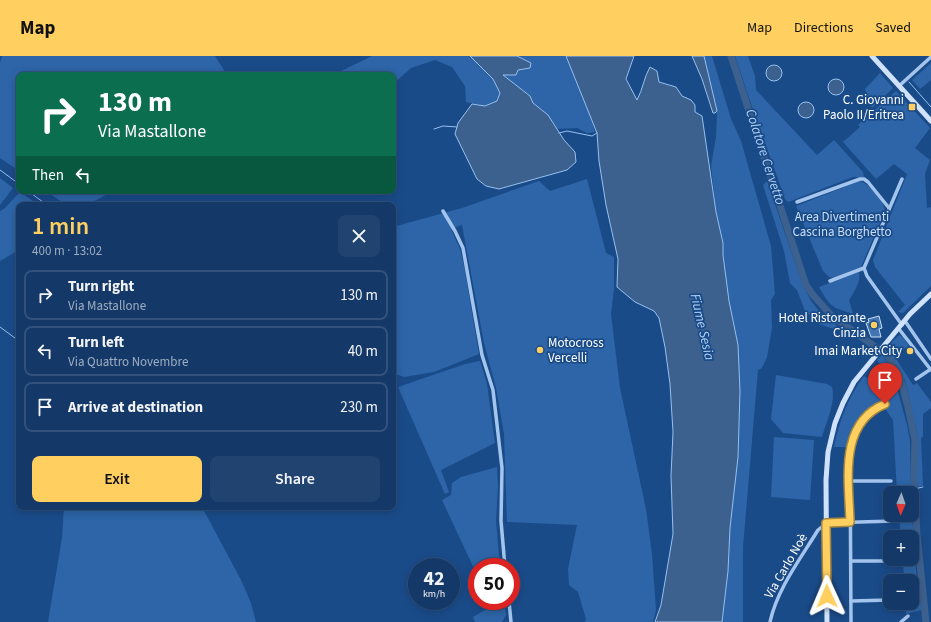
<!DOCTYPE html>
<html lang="en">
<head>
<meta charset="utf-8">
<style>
	:root { --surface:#143867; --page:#214370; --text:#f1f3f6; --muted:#9dacc0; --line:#33527b; --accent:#ffd05f }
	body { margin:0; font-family:"Source Sans 3",sans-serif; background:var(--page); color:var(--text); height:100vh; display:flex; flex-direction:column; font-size:15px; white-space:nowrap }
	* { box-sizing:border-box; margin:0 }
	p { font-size:13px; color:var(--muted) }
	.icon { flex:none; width:22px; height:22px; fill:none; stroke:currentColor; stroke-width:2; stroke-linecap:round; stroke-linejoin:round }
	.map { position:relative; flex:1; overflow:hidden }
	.side { position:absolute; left:16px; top:146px; width:380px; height:308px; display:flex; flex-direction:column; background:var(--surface); border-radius:8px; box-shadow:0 2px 10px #0003,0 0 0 1px var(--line) }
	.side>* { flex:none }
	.guide { position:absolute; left:16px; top:16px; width:380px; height:122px; border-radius:8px; box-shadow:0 2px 10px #0003,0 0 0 1px var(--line); background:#0b6e4f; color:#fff; overflow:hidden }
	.needle { width:26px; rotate:182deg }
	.fabs { position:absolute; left:883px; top:430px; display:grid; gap:8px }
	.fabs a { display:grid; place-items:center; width:36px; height:36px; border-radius:8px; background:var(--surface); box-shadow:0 2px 10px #0003,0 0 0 1px var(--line); font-size:20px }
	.speed { position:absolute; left:408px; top:502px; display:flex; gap:8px; font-size:20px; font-weight:700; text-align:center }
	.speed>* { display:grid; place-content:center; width:52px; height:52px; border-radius:50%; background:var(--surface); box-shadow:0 2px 10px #0003,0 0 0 1px var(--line); line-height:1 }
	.speed small { font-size:10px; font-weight:400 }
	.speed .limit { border:6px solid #d22; background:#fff; color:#111 }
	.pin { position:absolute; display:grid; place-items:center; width:34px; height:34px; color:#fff; margin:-41px -17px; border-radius:50% 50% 50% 0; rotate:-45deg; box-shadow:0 0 4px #0007 }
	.pin .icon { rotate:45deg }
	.me { position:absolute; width:44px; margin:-22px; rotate:359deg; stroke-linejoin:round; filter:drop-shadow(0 0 3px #0008) }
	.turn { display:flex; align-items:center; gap:14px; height:84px; padding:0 16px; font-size:18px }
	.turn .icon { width:52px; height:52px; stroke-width:2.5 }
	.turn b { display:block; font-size:28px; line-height:34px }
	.then { display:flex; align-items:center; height:38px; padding:0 16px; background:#0003; gap:8px; font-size:15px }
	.round { display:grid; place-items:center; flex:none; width:42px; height:42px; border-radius:8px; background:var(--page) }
	.summary { display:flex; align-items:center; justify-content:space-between; height:68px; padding:0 16px }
	h1 { font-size:24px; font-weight:600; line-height:30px; color:var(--accent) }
	.button { display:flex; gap:8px; margin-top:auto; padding:8px 16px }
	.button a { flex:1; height:46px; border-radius:8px; background:var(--accent); color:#111; font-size:16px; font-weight:600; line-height:46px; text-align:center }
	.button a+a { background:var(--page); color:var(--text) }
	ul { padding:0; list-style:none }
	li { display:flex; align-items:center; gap:12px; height:50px; margin:0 8px 6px; padding:0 8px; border:2px solid var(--line); border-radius:8px }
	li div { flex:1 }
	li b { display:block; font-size:15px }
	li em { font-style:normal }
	header { display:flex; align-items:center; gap:24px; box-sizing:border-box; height:56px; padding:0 20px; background:var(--accent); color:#111 }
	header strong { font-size:19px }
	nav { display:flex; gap:22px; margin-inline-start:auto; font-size:14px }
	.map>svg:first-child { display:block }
	.green { fill:#2d65a8 }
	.water { fill:#3d618e; stroke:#96c0ef }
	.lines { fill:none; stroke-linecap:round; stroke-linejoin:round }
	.stream { stroke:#96c0ef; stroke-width:1 }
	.river { stroke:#3d618e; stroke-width:7 }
	.building { fill:#4375b2; stroke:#c9dff9 }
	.street { stroke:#a3c5ed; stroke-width:3.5 }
	.secondary { stroke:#d0e2f9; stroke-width:5 }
	.route-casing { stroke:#a6873e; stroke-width:10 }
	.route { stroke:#ffd05f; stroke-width:7 }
	.poi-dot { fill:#ffd05f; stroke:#1a4b89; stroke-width:1.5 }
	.labels { text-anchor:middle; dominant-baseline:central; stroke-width:3.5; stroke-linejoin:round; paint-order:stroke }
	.poi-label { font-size:13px; fill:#fff; stroke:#1a4b89; text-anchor:end }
	.park-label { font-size:13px; fill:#c9dff9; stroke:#1a4b89 }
	.street-label { font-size:13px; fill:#fff; stroke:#1a4b89 }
	.water-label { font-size:14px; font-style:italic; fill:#afcff4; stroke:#1a4b89 }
</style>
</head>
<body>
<header>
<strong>Map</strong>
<nav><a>Map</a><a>Directions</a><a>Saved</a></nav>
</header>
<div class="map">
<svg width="931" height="566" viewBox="0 0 931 566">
	<rect width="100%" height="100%" fill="#1a4b89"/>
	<g class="green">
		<polygon points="2,0 215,0 227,19 19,19 19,115 0,102 0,7"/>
		<polygon points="372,0 470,0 493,23 500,37 497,45 485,50 466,46 465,30 452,11 435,4 411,12 393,28 393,19 343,19 341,15"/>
		<polygon points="517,0 566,0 590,57 595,76 587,77 577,72 556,73 548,59 533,47 530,40 502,18 516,19 518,14 531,7"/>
		<polygon points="704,0 712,0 731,63 741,85 771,190 775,238 771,244 772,272 767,301 762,312 758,314 743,491 743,566 722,566 728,515 730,471 738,401 740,335 738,289 729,245 723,199 723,188 716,156 711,110 716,81 717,59"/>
		<polygon points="735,0 748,0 755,20 756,34 817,99 834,84 863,116 864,121 853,121 788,146 785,143 749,42"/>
		<polygon points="931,7 931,24 920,33 912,24"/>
		<polygon points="880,17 893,32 872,52 865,33"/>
		<polygon points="896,35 930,72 915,92 930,104 925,118 927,152 931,151 931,230 903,257 898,256 905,249 875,211 873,204 907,118 894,108 876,123 843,86 860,71 858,69"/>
		<polygon points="0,122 13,132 0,149"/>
		<polygon points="587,123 606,197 614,201 614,233 611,258 620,332 646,453 652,498 656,554 653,566 585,566 586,563 578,536 569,529 568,513 577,469 507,466 504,378 496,332 484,287 462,169 451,173 460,193 464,210 479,298 434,316 404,321 393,317 393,171 462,152 539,125 550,135"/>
		<polygon points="767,125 802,227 811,245 822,259 835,267 837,271 834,273 819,268 805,255 797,234 790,227 784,195 763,129"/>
		<path d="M860,125C870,128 884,145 885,155L861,211L834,222L829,221L823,215L796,150Z"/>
		<polygon points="46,135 113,135 87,149 66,149"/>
		<polygon points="20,136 39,149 19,149 19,194 0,205 0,155 4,153"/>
		<path d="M859,216C861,226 854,236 849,244L853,258C848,256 843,255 838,253C828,249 824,239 819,231Z"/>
		<polygon points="899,279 903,281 909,290 897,297 896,300 891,287"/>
		<polygon points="891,295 913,329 917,327 931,346 931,352 923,358 923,380 921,382 923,430 916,431 918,381 905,324 889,297"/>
		<path d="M882,299L891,311L907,369L910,385L911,437H897L893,364L886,354L885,344C863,353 854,370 846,391H834C839,366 848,341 864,320L872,325L882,313L877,304Z"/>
		<polygon points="480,305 487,328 495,387 441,414 449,436 445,438 398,331 465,308"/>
		<path d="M776,319L827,328L832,331C836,347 826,367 822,381L783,377L771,363Z"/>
		<polygon points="774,381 814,384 810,444 771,441"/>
		<polygon points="497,411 498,430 496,465 500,511 477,511 477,519 442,444 451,439 452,427 461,421"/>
		<polygon points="64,451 202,451 241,524 251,547 256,566 48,566 62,482"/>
		<polygon points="899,459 912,459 917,527 922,554 906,558 906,547 912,547 912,525 904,525 903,503 912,503 912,481 901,481"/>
		<polygon points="490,545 504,545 506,559 502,566 475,566 473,561 492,550"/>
	</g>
	<g class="water">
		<polygon points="470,0 517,0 531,7 530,12 518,14 516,19 503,19 530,40 533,47 548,59 564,84 575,96 576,106 567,114 499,133 486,130 477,123 455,78 458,67 472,48 485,50 497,45 500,37 493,23"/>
		<path d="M566,0H634L626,23L637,44C643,33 644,21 650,11L657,15L659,26L676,31L682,40L691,44L695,49V56L702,60L716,156L723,187V199L729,245L738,289L740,335L738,401L730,472L728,515L722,566H655L661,549L673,478L671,420L673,376L670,328L665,291L659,262L654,255L635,246L617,231L618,203L606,149L599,105L597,77Z"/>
		<polygon points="692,0 704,0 717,55 715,57 713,57 702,23"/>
		<circle cx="774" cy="17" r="8"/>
		<circle cx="836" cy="31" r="8"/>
		<circle cx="806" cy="54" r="8"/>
	</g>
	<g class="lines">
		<g class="stream">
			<polyline points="909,26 931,51"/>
			<polyline points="434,73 443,70 457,71"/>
			<polyline points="559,77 567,75 592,80 597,77"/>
			<polyline points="0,114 19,128"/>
			<polyline points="28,135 47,149"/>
			<polyline points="0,271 19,285"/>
			<polyline points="914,433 923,431"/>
		</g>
		<polyline class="river" points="731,0 806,229 813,239 831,259 888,300 900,321 908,351 915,384 914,427 917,478 926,566"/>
	</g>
	<polygon class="building" points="879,260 882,272 879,273 881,281 871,281 866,267 869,266 868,263"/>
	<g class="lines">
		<g class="street">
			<polyline points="899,30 931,1"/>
			<polyline points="797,146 860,123 864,123 868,126 889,152"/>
			<polyline points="443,155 455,175 463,192 482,299 493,334 502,412 501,465 505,511"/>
			<polyline points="864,212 867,220 902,269"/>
			<polyline points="830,225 864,212 902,123"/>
			<polyline points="905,265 931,303"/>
			<polyline points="899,273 931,314"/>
			<polyline points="916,323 931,313"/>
			<polyline points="849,425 891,425"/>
			<polyline points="826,467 894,465"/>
			<polyline points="851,505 901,505"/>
			<polyline points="509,545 511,566"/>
			<polyline points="851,545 890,544"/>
			<path d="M770,566C777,533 801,502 818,474L823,470H826"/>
			<path d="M851,566L850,393C854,372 865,356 885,347"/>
			<polyline points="901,566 908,560"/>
		</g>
		<g class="secondary">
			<polyline points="872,0 931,65"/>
			<polyline points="827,566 826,424 828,396 835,367 843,347 854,326 910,258 931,238"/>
		</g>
	</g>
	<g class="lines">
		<g class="route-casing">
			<path id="route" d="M827,540L826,467L850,466C849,425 838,367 885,348"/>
		</g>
		<use href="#route" class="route"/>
	</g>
	<g class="poi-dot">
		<rect x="908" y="47" width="8" height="8" rx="2"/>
		<circle cx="874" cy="269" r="4"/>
		<circle cx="540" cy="294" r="4"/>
		<circle cx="910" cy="295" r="4"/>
	</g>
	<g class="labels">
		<g class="poi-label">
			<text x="904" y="44">C. Giovanni<tspan x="904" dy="15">Paolo II/Eritrea</tspan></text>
			<text x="866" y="262">Hotel Ristorante<tspan x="866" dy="15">Cinzia</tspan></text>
			<text x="548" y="287" text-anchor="start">Motocross<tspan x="548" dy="15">Vercelli</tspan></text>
			<text x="902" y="295">Imai Market City</text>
		</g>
		<g class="park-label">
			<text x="842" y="161">Area Divertimenti<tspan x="842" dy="15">Cascina Borghetto</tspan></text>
		</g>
		<g class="street-label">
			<text transform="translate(786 510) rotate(-60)">Via Carlo Noè</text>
		</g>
		<g class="water-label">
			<text transform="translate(765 101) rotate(72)">Colatore Cervetto</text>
			<text transform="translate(702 271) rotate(77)">Fiume Sesia</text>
		</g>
	</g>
</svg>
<div class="fabs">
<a><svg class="needle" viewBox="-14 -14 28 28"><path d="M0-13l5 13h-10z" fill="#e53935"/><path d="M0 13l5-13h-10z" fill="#9dacc0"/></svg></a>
<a>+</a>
<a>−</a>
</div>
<div class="speed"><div>42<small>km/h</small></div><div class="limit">50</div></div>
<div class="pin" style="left:885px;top:348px;background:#d93025"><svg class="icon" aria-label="arrive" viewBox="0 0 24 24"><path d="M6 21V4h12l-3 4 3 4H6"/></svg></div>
<svg class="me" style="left:827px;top:540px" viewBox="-20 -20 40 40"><path d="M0-17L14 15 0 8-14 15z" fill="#ffd05f" stroke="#fff" stroke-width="4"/></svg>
<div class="guide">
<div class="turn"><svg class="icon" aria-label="right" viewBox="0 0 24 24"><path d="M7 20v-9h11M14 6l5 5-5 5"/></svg><div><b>130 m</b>Via Mastallone</div></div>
<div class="then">Then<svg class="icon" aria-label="left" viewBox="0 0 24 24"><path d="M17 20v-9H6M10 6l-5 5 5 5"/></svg></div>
</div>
<section class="side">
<div class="summary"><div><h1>1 min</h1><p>400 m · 13:02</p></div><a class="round"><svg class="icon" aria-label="close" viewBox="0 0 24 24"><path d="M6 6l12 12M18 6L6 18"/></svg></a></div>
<ul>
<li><svg class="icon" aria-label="right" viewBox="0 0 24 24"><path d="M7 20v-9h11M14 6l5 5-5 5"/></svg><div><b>Turn right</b><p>Via Mastallone</p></div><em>130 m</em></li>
<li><svg class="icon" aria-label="left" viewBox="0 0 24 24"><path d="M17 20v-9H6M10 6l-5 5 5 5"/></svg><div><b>Turn left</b><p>Via Quattro Novembre</p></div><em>40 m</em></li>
<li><svg class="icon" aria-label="arrive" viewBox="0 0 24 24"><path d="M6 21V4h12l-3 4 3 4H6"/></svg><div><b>Arrive at destination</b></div><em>230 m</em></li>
</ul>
<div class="button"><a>Exit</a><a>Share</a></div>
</section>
</div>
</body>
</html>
